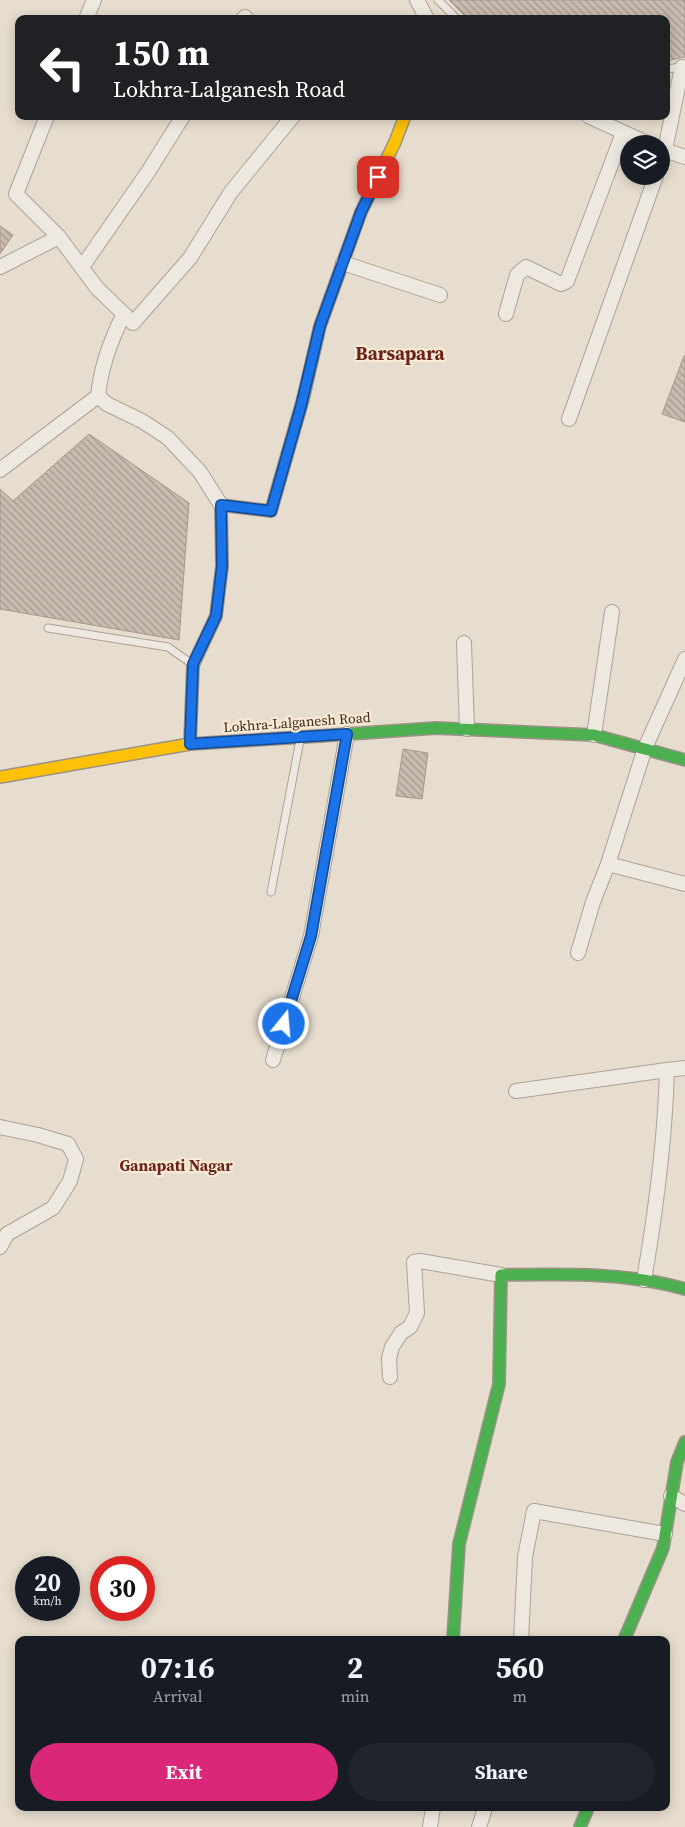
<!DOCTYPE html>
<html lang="en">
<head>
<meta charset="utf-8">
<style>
	:root { --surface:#171b24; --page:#20242c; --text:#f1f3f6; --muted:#9ea1a6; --accent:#db2777 }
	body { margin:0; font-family:"Source Serif 4",serif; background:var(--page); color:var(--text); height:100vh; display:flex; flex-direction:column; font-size:19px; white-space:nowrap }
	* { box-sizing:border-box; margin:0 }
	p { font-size:16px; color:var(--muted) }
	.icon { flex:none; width:28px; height:28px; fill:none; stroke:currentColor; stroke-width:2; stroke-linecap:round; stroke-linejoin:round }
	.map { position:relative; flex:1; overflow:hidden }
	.drawer { position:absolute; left:15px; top:1636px; width:655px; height:175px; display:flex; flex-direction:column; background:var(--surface); border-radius:10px; box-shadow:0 2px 12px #0003 }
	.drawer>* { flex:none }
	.guide { position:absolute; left:15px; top:15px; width:655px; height:105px; border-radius:10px; box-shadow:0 2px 12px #0003; background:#202124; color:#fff; overflow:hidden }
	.controls { position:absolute; left:620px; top:135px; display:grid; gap:10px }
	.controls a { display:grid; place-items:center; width:50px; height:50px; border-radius:50%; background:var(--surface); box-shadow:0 2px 12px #0003; font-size:25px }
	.speed { position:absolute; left:15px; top:1556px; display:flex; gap:10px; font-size:25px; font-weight:700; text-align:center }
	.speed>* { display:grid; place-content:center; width:65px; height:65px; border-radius:50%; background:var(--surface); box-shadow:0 2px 12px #0003; line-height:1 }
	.speed small { font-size:12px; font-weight:400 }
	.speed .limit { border:8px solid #d22; background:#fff; color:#111 }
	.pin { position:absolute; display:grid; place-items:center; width:42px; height:42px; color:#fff; margin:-21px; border-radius:10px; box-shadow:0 2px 8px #0006 }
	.me { position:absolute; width:55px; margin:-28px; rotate:17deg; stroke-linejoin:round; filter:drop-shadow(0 0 4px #0008) }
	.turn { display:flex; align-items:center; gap:18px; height:105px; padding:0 15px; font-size:22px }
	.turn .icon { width:65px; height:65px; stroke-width:2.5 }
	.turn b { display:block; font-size:35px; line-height:42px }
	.eta { display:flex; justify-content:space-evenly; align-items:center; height:85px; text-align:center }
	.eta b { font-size:30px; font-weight:700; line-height:35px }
	.cta { display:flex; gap:10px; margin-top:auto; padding:10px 15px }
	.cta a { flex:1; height:58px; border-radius:30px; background:var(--accent); color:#fff; font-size:20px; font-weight:700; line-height:58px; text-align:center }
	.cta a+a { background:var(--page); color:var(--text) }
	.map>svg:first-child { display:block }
	.building { fill:url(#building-back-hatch); stroke:#a7988d }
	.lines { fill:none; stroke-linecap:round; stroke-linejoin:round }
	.lane-casing { stroke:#aca297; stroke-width:9 }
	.street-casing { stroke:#aca297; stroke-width:16 }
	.fast-casing { stroke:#9b9287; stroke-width:14 }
	.slow-casing { stroke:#9b9287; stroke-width:14 }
	.lane { stroke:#eee9e0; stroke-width:7 }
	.street { stroke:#eee9e0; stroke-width:14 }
	.fast { stroke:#4caf50; stroke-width:11 }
	.slow { stroke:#ffc107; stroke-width:11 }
	.route-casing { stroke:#114b97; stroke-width:12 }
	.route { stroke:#1a73e8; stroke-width:9 }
	.labels { text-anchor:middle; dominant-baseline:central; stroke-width:4.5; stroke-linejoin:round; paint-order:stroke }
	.street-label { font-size:14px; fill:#3c291e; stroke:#f8ead4 }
	.quarter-label { font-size:16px; font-weight:bold; fill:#6b231b; stroke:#f8ead4 }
	.district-label { font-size:19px; font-weight:bold; fill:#6b231b; stroke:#f8ead4 }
</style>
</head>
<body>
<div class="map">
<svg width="685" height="1827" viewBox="0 0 685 1827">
	<defs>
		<pattern id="building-back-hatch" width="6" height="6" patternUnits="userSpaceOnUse" patternTransform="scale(1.25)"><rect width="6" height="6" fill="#cabbaf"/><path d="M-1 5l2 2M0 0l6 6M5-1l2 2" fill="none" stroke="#a5988e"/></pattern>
	</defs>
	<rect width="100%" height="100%" fill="#e6ddce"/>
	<g class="building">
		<polygon points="449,0 685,0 685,57 666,61 666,19 468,19"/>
		<polygon points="0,226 13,235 0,254"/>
		<polygon points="684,356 685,356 685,422 662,414"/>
		<polygon points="89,434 189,503 179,640 0,609 0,489 13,501"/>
		<polygon points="403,749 428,753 422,799 396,796"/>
	</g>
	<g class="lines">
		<g class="lane-casing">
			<g id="lane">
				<polyline points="438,0 457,19"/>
				<polyline points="666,69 682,67"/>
				<polyline points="48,628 168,647 192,664"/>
				<polyline points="271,892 300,740"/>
			</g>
		</g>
		<g class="street-casing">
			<g id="street">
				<polyline points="417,0 427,19"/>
				<polyline points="86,19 94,0"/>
				<polyline points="243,19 245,17"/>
				<polyline points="47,116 16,194 59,237 97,288 133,323 190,258 231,192 293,116"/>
				<polyline points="588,116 649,144"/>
				<polyline points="661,149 685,157"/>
				<polyline points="661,161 665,150 682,67"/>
				<polyline points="343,263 440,295"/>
				<polyline points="0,267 59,237"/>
				<polyline points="82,267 148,172 183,116"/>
				<path d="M124,314C111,339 101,367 98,396L107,404L142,421L168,438L200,472L221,505"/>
				<polyline points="506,314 517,275 526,267 561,284 567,281 623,133"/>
				<polyline points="569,419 656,176"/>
				<polyline points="0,470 98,396"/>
				<polyline points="464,643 467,729"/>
				<polyline points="594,735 612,612"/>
				<polyline points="608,864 685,884"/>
				<polyline points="578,953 593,902 608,864 645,748 685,659"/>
				<polyline points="273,1060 311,936 347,734"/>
				<polyline points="516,1091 667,1070"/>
				<polyline points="0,1127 38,1135 68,1144 76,1159 70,1181 53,1208 7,1234 0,1247"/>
				<path d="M644,1280C656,1210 665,1141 667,1070L685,1068"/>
				<polyline points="390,1377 389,1358 392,1347 401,1333 410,1327 417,1313 414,1262 420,1261 501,1275"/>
				<polyline points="671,1496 685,1504"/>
				<polyline points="521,1640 525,1557 534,1511 665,1534"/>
				<polyline points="430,1827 433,1808"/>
				<polyline points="479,1827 485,1808"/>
			</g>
		</g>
		<g class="fast-casing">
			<g id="fast">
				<polyline points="320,736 436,728 594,735 685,760"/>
				<polyline points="190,744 193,665 216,616 222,566 221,505 271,511 303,399"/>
				<path d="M453,1640L459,1544L499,1384L501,1275C562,1274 626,1272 685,1289"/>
				<polyline points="624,1640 663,1548 677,1462 685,1442"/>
				<polyline points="580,1827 588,1808"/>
			</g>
		</g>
		<g class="slow-casing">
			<g id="slow">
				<polyline points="303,399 320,326 361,212 395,142 405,116"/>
				<polyline points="0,777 190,744 320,736"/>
			</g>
		</g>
		<use href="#lane" class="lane"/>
		<use href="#street" class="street"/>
		<use href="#fast" class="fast"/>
		<use href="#slow" class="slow"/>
	</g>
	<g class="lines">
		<g class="route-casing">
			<polyline id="route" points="284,1024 311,936 347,734 190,744 193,664 216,616 222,566 221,505 271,511 301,406 320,326 361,212 378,177"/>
		</g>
		<use href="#route" class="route"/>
	</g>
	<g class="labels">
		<g class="street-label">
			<text transform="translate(297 722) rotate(-4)">Lokhra-Lalganesh Road</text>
		</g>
		<g class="quarter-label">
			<text x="176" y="1165">Ganapati Nagar</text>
		</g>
		<g class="district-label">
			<text x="400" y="353">Barsapara</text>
		</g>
	</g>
</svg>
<div class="controls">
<a><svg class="icon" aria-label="layers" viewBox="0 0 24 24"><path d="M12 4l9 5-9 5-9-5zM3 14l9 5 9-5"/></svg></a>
</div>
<div class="speed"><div>20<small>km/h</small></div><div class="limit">30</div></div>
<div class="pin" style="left:378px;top:177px;background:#d93025"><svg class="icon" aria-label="arrive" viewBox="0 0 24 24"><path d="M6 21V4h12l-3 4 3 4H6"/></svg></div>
<svg class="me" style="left:284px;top:1024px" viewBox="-20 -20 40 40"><circle r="17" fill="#1a73e8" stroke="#fff" stroke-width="3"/><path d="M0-11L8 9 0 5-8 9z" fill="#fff"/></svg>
<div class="guide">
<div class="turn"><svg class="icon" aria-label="left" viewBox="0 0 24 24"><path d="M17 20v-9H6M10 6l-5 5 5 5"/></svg><div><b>150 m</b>Lokhra-Lalganesh Road</div></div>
</div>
<section class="drawer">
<div class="eta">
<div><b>07:16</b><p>Arrival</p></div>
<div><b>2</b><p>min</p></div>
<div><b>560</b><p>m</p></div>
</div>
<div class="cta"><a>Exit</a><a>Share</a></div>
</section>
</div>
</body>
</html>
